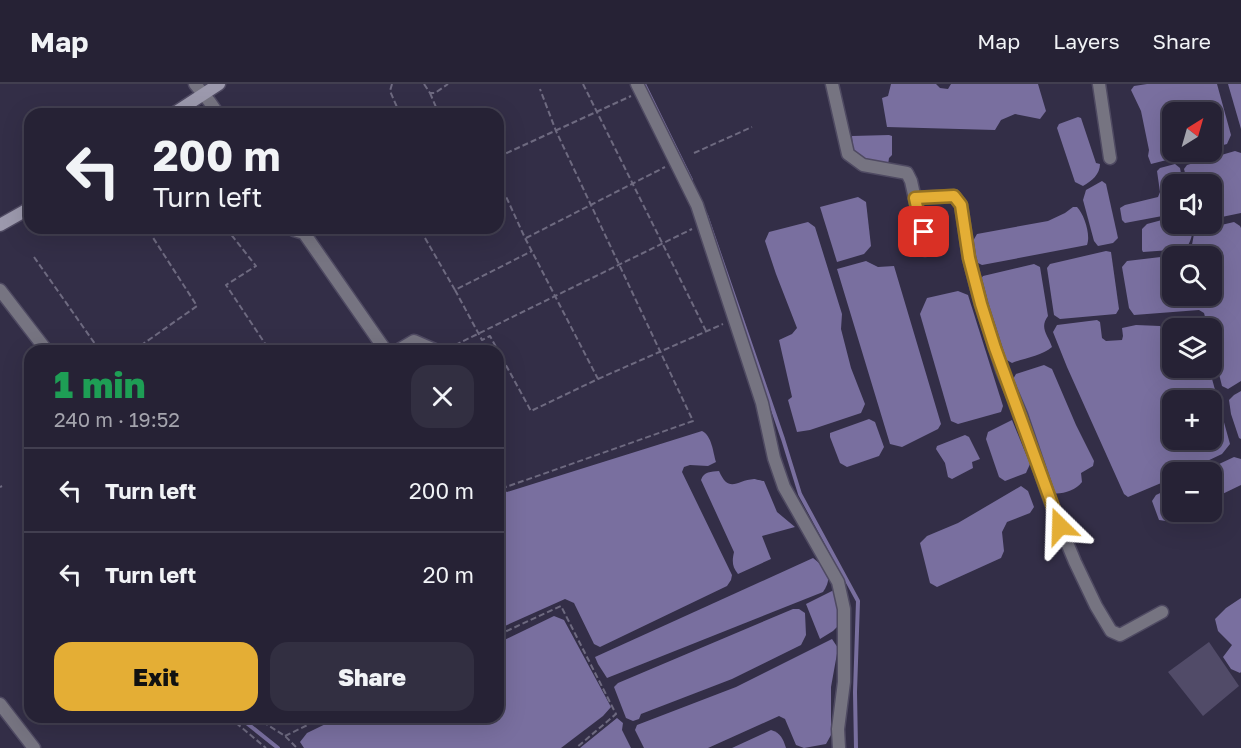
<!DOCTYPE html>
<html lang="en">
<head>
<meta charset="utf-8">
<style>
	:root { --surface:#262235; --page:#322f41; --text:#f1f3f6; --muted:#a4a4ad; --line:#423f50; --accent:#e4ae35 }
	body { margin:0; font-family:"Golos Text",sans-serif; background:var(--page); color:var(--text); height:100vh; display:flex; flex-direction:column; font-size:22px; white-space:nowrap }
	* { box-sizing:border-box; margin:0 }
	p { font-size:20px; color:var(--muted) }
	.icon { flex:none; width:33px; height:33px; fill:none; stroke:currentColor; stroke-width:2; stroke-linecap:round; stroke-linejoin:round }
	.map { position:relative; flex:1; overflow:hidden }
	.details { position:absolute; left:24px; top:261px; width:480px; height:378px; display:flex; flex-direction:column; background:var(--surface); border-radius:18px; box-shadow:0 6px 24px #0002,0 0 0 2px var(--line) }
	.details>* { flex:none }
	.hud { position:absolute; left:24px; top:24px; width:480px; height:126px; border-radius:18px; box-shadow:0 6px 24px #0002,0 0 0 2px var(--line); background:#262235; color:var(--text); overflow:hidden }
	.needle { width:39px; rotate:37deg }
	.controls { position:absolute; left:1162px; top:18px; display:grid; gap:12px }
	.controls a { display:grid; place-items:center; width:60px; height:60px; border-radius:12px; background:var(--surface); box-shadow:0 6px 24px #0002,0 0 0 2px var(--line); font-size:30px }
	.pin { position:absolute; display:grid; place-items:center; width:51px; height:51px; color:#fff; margin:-26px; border-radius:12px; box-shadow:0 3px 9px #0006 }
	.me { position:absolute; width:66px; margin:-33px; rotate:338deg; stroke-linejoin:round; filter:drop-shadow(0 0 4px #0008) }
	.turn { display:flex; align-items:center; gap:21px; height:126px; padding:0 30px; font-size:27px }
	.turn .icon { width:78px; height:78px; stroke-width:2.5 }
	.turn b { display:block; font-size:42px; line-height:51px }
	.round { display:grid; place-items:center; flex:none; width:63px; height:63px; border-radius:18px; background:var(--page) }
	.headline { display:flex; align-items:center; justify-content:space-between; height:102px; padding:0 30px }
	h1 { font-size:36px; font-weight:800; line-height:45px; color:#1e9e55 }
	.primary-button { display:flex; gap:12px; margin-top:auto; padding:12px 30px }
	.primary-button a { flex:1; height:69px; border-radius:18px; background:var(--accent); color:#111; font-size:24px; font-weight:800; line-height:69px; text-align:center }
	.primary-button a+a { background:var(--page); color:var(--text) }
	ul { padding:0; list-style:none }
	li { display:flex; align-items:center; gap:18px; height:84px; padding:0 30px; border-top:2px solid var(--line) }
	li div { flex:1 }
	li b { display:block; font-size:22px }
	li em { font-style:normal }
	header { display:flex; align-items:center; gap:36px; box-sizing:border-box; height:84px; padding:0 30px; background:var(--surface); border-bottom:2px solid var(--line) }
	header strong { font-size:28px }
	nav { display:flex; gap:33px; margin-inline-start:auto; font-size:21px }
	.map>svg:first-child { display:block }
	.green { fill:#514b68 }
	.water { fill:#796f9f; fill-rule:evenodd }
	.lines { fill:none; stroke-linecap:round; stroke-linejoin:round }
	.stream { stroke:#796f9f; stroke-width:4 }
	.street-casing { stroke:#4f4a62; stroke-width:15 }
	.secondary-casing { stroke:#4f4a62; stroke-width:15 }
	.path { stroke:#6e6a80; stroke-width:2; stroke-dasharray:6 3; stroke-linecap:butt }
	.street { stroke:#767481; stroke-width:12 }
	.secondary { stroke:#9c99ad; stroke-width:12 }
	.route-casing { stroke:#947122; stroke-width:15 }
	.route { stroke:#e4ae35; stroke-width:10 }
</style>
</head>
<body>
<header>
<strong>Map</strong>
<nav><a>Map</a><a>Layers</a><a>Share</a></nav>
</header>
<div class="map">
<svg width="1241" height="664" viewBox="0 0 1241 664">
	<rect width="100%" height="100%" fill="#332e47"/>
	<polygon class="green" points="1209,558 1239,602 1203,632 1168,588"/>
	<g class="water">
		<polygon points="891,0 936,0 940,4 948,5 951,0 1038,0 1046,27 1040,35 1015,30 1001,36 995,46 887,43 882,14 888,12"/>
		<polygon points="1147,0 1217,0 1231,51 1227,60 1212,64 1212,28 1173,28 1173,68 1198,68 1151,80 1148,72 1149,66 1141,27 1131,6 1134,2"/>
		<polygon points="1228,0 1241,0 1241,45"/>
		<path d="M1078,33L1081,34L1096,79L1100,80C1100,90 1092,97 1083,102L1075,98L1057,44L1059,40Z"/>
		<polygon points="889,51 892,52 892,71 889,74 888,81 863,75 853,68 852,52"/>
		<polygon points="1235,67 1241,69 1241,129 1212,135 1212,100 1188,100 1184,85 1187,81"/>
		<polygon points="1175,80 1180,84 1183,100 1173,100 1173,130 1125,139 1122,136 1120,124 1125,121 1158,113 1160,108 1157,87 1160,84"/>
		<polygon points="1102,97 1106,100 1118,154 1113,159 1098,162 1094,157 1083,116 1086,106"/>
		<polygon points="858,113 866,118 871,162 864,170 837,178 820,123"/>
		<path d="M1073,123H1077C1084,130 1091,151 1087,161L982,181L976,178L973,157L977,150L1048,137L1065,129Z"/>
		<path d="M1173,133V140H1191C1194,148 1191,159 1185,165L1143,168L1142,166V145L1147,140Z"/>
		<polygon points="808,138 815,143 842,230 841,245 851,284 865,320 861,329 810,346 797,348 788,316 792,313 779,256 792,250 797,244 776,190 765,157 769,148"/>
		<path d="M1234,138L1240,142L1241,144V297L1228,305L1222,302L1212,262V244H1208L1204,229L1199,226L1134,231L1129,224L1122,183L1127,177L1186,170L1191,166L1194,150L1200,146ZM1173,172H1212V212H1173Z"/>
		<polygon points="1106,167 1111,168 1119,225 1116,230 1060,235 1054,231 1047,184 1050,180"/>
		<polygon points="866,177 878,183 894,182 941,340 938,345 902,363 890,360 837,185"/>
		<path d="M1034,180L1040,183L1048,232C1039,244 1048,251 1052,263C1042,272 1024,274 1012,279L1005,275L979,198L983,192Z"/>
		<polygon points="958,207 968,211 1003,322 1001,328 958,340 951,337 920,230 927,214"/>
		<path d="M1097,236L1100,238L1102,254L1106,257L1122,256L1123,252L1122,244L1136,241L1160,242L1169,252L1173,253V284H1209L1230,360L1222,370L1184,388H1173V394L1128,413L1124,410L1067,283L1053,248L1057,241ZM1173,316H1212V356H1173Z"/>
		<path d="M1044,281L1052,285L1076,341L1094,377L1093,382L1081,389L1082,398C1075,407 1061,411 1051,409L1013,295L1016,290Z"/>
		<polygon points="1241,307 1241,355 1239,354 1231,330 1229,316 1234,311"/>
		<polygon points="869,335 875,338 884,363 879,372 847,383 840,379 830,353 830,349"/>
		<polygon points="1012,336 1030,380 1026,389 1005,397 999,393 986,355 988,348"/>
		<path d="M702,347C712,352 713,368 716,378L708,382L690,381L684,383L682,388L732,491L731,496L727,502L600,563L594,560L574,519L565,515L498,545V403L507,408Z"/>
		<polygon points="965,351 969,353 980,375 972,378 973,384 952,395 948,393 945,379 936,365 937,362"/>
		<polygon points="1234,373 1241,375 1241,401 1212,415 1212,388 1202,388"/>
		<path d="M719,387C729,410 737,396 754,395C755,395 762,397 764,397L777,428L795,443L762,452L771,475L738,490C732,483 732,477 734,468L701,396C704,387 711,388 719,387Z"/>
		<polygon points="1021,402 1028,407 1034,423 1030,429 1007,438 1002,448 1004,467 1001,474 937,503 930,499 920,459 927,452 958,439"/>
		<polygon points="1173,403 1173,428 1186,428 1166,437 1159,436 1152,417 1156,411"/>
		<path d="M813,474C826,484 834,492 823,508L607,594L598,580L595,573Z"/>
		<polygon points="834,506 837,509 839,541 833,547 820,555 806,520"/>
		<polygon points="1241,514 1241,588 1240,589 1231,585 1223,573 1232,561 1218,547 1215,535 1226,524"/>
		<polygon points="793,525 799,525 805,529 806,551 801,561 732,595 641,630 639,635 633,637 626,634 614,603 618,599"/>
		<polygon points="554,532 564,536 611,623 603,632 561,664 304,664 300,658 307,649 340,633 498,633 498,559"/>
		<polygon points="832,555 838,564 831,603 831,651 826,660 804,664 796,661 785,635 779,632 708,664 644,664 635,646 637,641 736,603"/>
		<polygon points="617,634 623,639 622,646 631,664 580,664"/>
		<path d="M771,646C781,649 783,655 786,664H732Z"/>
	</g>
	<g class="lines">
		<g class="stream">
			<polyline points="644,0 691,96"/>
			<polyline points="706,131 783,355 800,410 858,517 855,608 856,664"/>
			<polyline points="239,633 278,664"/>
		</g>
		<g class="street-casing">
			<g id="street">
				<polyline points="195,0 209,17 218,30"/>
				<polyline points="637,0 697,121 762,319 774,374 784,403 838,498 844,525 844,598 838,645 839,664"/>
				<polyline points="832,0 848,70 863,81 907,89 911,97 919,133 924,148 925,166"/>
				<polyline points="1099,0 1110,74"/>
				<polyline points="915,114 954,112 961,121 969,174 981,220 1002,286 1021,331 1053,425 1075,478 1096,522 1111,547 1120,551 1162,528"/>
				<polyline points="293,144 294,146 304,149 386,267"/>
				<polyline points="0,206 47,267"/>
				<polyline points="397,267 414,257 437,267"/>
				<polyline points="0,620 34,664"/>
			</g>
		</g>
		<g class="secondary-casing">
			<g id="secondary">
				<polyline points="173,30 219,0"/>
				<polyline points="0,141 30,124"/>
			</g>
		</g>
		<g class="path">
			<polyline points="392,0 390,7 400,30"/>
			<polyline points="424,0 430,9 435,9 448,0"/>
			<polyline points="583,0 706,247"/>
			<polyline points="430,9 439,30"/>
			<polyline points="694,69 752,43"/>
			<polyline points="498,73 631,12"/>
			<polyline points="226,144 256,182 226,201 270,267"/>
			<polyline points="425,154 455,206 532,167"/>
			<polyline points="526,154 665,83"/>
			<polyline points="34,173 100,267"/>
			<polyline points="455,206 482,256 490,252 531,327 598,295 525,154 498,95"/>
			<polyline points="447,265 692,145"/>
			<polyline points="133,267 197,222 150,149 157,144"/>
			<polyline points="598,295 723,240"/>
			<polyline points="498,391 506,403 693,337 556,47 540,5"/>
			<polyline points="0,403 2,402"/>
			<polyline points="498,551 561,522 616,630 576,664"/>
			<polyline points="229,633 266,664"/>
			<polyline points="255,633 285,652 297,664"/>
			<polyline points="285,652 324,633"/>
		</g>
		<use href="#street" class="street"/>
		<use href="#secondary" class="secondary"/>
	</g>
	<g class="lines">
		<g class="route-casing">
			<polyline id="route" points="924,148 919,133 915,114 954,112 961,121 969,174 981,220 995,264 1060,442"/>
		</g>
		<use href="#route" class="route"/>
	</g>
</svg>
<div class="controls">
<a><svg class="needle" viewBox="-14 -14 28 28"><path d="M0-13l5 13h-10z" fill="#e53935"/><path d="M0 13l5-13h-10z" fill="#a4a4ad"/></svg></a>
<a><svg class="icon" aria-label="sound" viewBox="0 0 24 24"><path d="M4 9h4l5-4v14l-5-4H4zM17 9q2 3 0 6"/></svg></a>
<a><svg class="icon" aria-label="search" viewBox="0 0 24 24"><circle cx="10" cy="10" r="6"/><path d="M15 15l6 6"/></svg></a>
<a><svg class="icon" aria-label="layers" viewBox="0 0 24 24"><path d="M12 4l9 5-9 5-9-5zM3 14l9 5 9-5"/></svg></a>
<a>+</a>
<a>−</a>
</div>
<div class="pin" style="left:924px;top:148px;background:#d93025"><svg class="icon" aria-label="arrive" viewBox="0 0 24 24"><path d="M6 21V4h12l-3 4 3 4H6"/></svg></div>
<svg class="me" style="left:1060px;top:442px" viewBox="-20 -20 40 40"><path d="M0-17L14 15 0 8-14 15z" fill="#e4ae35" stroke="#fff" stroke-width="4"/></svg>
<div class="hud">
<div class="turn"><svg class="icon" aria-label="left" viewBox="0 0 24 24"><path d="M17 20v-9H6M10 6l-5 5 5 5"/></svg><div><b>200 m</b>Turn left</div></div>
</div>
<section class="details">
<div class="headline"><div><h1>1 min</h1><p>240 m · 19:52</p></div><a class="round"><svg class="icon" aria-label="close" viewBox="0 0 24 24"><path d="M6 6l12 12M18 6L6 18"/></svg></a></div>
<ul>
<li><svg class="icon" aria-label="left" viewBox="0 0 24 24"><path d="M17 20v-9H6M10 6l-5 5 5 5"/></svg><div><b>Turn left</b></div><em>200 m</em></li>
<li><svg class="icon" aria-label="left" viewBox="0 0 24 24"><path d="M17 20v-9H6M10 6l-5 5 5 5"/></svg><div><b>Turn left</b></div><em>20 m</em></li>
</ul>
<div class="primary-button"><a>Exit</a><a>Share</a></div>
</section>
</div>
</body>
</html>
